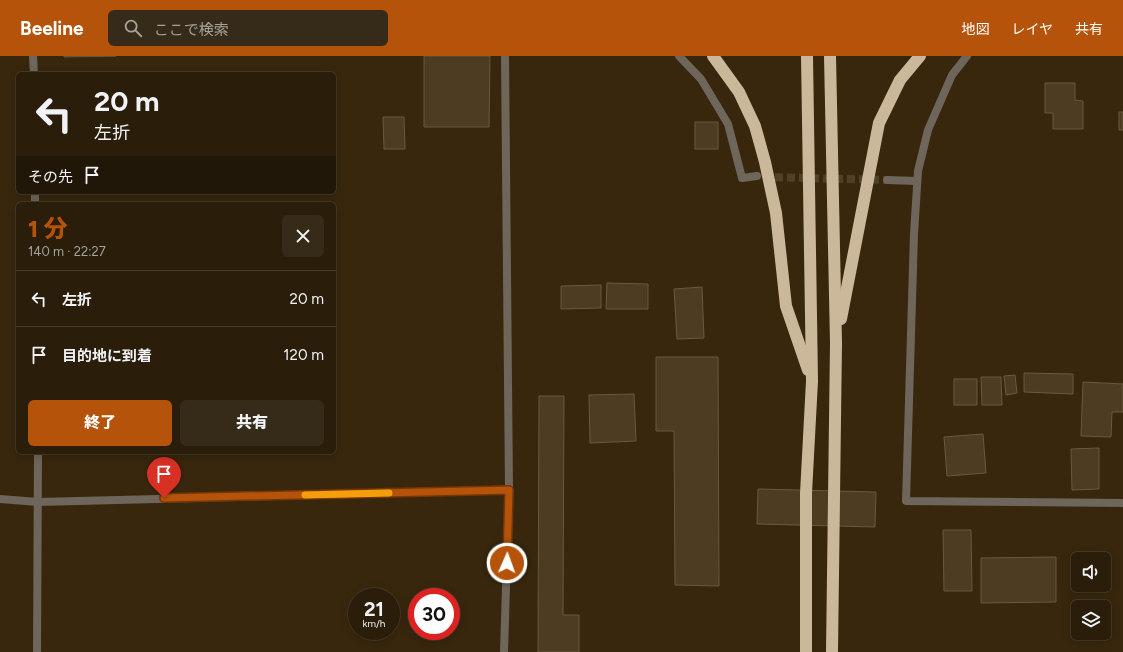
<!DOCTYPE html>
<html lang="ja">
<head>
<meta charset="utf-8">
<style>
	:root { --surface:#2a1d0a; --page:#362a18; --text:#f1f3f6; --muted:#a5a29c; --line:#463b2b; --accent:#b45309 }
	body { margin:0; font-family:Figtree,"Noto Sans JP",sans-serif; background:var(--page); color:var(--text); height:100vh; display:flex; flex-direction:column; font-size:15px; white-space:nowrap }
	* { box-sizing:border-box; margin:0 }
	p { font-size:13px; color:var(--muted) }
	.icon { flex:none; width:22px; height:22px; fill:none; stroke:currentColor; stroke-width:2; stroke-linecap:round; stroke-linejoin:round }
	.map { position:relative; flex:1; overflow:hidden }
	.panel { position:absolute; left:16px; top:146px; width:320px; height:252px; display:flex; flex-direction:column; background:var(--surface); border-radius:6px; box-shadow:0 2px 10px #0003,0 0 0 1px var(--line) }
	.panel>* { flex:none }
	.hud { position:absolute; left:16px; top:16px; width:320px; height:122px; border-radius:6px; box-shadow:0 2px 10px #0003,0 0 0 1px var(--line); background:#2a1d0a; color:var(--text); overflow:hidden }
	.controls { position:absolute; left:1071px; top:496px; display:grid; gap:8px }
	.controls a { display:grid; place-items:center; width:40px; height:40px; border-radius:6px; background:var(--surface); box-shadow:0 2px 10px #0003,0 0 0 1px var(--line); font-size:20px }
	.speed { position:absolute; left:348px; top:532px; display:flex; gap:8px; font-size:20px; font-weight:700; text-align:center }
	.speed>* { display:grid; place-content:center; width:52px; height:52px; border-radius:50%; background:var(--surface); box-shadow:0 2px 10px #0003,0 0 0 1px var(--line); line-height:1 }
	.speed small { font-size:10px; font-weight:400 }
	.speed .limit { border:6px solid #d22; background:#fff; color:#111 }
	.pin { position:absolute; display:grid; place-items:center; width:34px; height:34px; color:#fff; margin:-41px -17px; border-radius:50% 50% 50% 0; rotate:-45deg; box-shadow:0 0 4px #0007 }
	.pin .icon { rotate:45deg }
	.me { position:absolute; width:44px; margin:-22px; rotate:2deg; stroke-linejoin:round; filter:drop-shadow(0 0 3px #0008) }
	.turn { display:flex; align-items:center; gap:14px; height:84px; padding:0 12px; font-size:18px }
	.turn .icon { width:52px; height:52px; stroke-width:2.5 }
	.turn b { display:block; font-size:28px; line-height:34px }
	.then { display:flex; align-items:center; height:38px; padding:0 12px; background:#0003; gap:8px; font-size:15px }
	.round { display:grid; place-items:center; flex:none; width:42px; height:42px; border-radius:6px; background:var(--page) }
	.summary { display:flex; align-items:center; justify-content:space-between; height:68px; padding:0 12px }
	h1 { font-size:24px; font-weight:800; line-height:30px; color:var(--accent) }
	.action { display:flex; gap:8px; margin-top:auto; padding:8px 12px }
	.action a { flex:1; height:46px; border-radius:6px; background:var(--accent); color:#fff; font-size:16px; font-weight:800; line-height:46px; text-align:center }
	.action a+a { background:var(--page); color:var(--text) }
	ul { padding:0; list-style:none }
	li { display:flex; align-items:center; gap:12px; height:56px; padding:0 12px; border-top:1px solid var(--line) }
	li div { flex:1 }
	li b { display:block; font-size:15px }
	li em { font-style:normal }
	header { display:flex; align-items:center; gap:24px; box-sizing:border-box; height:56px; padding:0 20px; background:var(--accent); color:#fff }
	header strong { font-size:19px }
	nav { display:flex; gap:22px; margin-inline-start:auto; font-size:14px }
	.search { width:280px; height:36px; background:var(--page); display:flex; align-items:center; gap:10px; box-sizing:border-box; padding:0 14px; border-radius:6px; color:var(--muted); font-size:15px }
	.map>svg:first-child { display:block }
	.building { fill:#4d3c22; stroke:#6b593e }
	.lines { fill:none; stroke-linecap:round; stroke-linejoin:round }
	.minor-tunnel { stroke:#514028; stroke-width:8; stroke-dasharray:8 4; stroke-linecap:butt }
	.minor { stroke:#6e665a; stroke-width:8 }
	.motorway { stroke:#cbb799; stroke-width:12 }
	.route-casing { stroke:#753606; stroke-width:10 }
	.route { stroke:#b45309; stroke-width:7 }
	.slow { stroke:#f59e0b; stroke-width:7 }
</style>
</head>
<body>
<header>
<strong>Beeline</strong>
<div class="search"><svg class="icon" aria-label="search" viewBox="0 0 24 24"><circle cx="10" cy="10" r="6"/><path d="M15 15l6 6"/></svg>ここで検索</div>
<nav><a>地図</a><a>レイヤ</a><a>共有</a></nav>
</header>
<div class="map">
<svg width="1123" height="596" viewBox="0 0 1123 596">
	<rect width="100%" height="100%" fill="#38270d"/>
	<g class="building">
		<polygon points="64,0 116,0 64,1"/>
		<polygon points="424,0 490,0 489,71 424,71"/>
		<polygon points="1045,27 1075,27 1075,44 1083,45 1083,73 1053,73 1053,57 1045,57"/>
		<rect x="1119" y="56" width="4" height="18"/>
		<polygon points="383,61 404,61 405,93 384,93"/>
		<rect x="695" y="66" width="23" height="27"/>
		<polygon points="607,227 648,228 648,253 606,253"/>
		<polygon points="601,229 601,252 561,253 561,230"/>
		<polygon points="702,231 704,282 677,283 674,233"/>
		<polygon points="656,301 718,301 719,530 675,529 674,375 656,375"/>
		<polygon points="1024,317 1073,318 1073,338 1024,336"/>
		<polygon points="1015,319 1017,337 1006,339 1004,320"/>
		<polygon points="981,321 1001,321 1002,349 982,349"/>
		<rect x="954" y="323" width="23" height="26"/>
		<polygon points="1083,326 1123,328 1123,356 1112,356 1111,381 1081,380"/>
		<polygon points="634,338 636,385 590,387 589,339"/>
		<polygon points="539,340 564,340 563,559 579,559 579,596 538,596"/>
		<polygon points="983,378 986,417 947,420 944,381"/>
		<polygon points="1099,392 1099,433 1072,434 1071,393"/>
		<polygon points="758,433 876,436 875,471 757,468"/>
		<polygon points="943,474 971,474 972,535 944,535"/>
		<polygon points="1056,501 1056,546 981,547 981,502"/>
	</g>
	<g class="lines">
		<polyline class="minor-tunnel" points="763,121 887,124"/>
		<g class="minor">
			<polyline points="33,0 34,18"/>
			<polyline points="679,0 701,23 728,68 742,122 757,120"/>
			<polyline points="967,0 952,19 928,74 918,115 914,178 906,445 1123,447"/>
			<polyline points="887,124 917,125"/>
			<polyline points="35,136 35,148"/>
			<polyline points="0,443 38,446 509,434"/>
			<polyline points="37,596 38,396"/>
			<polyline points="504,596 509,434 505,0"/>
		</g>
		<g class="motorway">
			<polyline points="713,0 739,36 755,70 765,106 776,157 786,250 808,314"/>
			<polyline points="830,0 836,287 832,596"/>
			<polyline points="841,263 879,67 900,24 920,0"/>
			<polyline points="806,596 806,437 812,325 807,0"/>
		</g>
	</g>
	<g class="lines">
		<g class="route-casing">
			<polyline id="route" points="164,442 509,434 507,507"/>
		</g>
		<use href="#route" class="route"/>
		<polyline class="slow" points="305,439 389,437"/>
	</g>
</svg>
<div class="controls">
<a><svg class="icon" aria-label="sound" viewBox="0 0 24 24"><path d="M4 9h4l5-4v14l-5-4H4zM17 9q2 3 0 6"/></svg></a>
<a><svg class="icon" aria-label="layers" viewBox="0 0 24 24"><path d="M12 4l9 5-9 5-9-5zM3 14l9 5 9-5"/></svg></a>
</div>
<div class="speed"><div>21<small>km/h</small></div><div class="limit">30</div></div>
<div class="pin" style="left:164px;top:442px;background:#d93025"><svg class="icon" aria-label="arrive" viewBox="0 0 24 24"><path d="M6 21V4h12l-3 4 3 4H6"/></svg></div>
<svg class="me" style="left:507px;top:507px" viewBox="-20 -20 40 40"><circle r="17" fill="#b45309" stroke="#fff" stroke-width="3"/><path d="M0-11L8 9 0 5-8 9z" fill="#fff"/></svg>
<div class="hud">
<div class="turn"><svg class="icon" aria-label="left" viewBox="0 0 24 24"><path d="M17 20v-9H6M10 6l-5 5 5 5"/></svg><div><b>20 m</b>左折</div></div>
<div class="then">その先<svg class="icon" aria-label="arrive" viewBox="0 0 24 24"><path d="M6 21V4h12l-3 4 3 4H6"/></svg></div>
</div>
<section class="panel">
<div class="summary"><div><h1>1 分</h1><p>140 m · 22:27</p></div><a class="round"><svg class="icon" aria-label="close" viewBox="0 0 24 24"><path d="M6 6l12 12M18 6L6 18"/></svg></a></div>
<ul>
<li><svg class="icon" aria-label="left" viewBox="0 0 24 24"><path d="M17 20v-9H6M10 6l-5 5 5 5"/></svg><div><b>左折</b></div><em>20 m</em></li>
<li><svg class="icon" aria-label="arrive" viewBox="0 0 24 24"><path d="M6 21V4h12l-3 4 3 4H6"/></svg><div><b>目的地に到着</b></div><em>120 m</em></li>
</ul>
<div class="action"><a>終了</a><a>共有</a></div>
</section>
</div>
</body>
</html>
